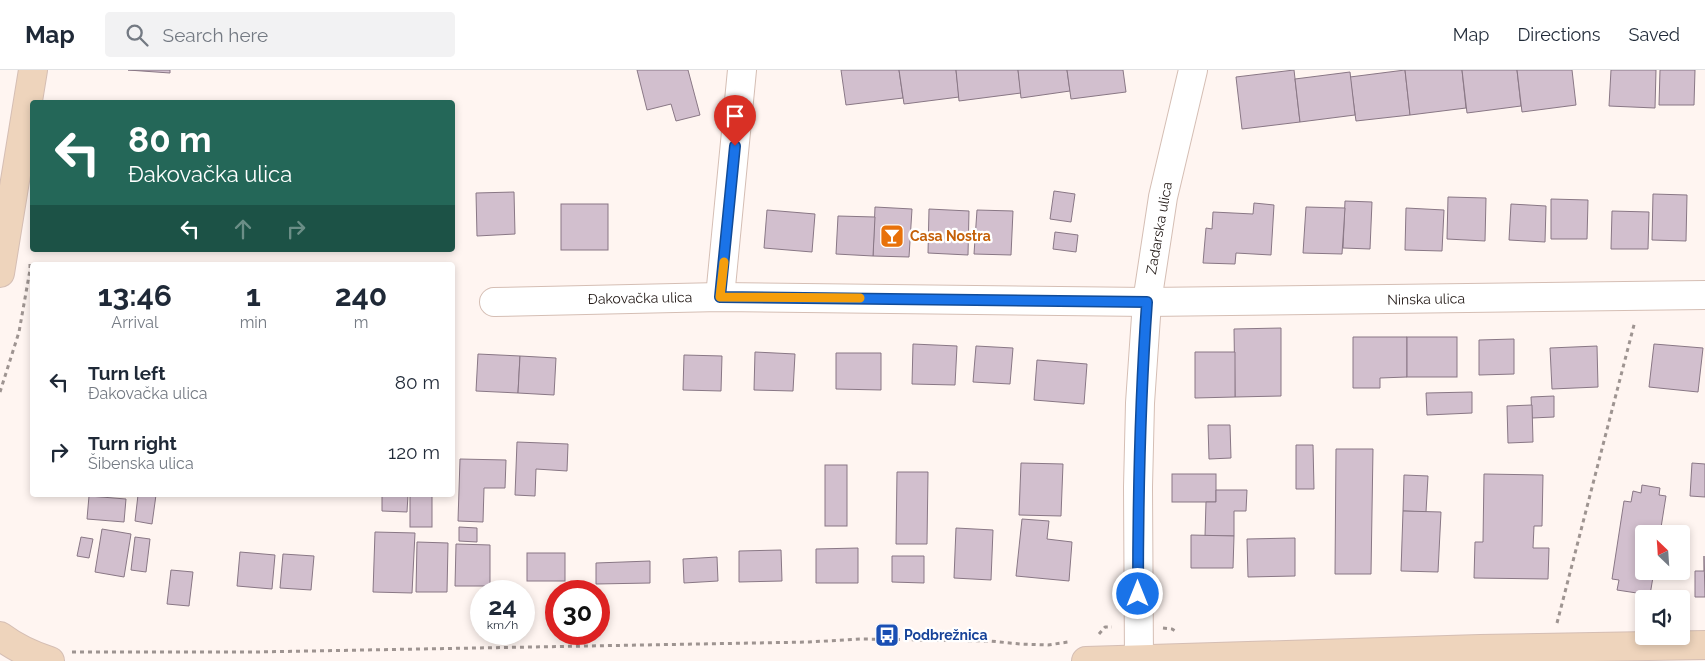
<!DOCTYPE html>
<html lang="en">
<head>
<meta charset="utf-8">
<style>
	:root { --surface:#fff; --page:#f2f2f3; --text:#1f2937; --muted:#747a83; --line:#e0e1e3 }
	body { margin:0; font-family:Raleway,sans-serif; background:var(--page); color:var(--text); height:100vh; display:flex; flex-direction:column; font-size:19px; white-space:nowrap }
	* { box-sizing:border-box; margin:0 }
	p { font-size:16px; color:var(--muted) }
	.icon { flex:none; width:28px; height:28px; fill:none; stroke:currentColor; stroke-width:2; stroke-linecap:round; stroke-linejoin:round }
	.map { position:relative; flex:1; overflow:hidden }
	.panel { position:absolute; left:30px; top:192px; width:425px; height:235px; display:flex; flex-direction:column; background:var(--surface); border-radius:5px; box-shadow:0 2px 8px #0003 }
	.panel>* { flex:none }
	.banner { position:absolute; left:30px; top:30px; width:425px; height:152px; border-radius:5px; box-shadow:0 2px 8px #0003; background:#246758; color:#fff; overflow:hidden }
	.needle { width:32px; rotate:335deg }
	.buttons { position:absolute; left:1635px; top:455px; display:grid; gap:10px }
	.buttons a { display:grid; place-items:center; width:55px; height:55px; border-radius:5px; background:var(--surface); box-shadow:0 2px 8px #0003; font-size:25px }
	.speed { position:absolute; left:470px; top:510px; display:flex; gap:10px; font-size:25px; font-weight:700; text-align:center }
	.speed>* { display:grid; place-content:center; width:65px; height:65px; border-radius:50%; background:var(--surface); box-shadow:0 2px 8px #0003; line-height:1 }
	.speed small { font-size:12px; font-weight:400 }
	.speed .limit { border:8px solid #d22; background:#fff; color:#111 }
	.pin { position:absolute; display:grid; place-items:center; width:42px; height:42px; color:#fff; margin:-51px -21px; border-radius:50% 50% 50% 0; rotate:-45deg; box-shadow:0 0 5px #0007 }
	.pin .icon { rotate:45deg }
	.me { position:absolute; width:55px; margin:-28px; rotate:0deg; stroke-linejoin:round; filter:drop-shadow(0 0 4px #0008) }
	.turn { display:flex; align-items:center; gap:18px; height:105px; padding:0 15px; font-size:22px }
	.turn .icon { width:65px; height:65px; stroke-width:2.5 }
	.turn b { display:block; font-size:35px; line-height:42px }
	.lanes { display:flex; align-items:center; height:48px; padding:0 15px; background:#0003; justify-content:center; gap:25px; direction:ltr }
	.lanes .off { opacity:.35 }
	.eta { display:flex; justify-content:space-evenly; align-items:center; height:85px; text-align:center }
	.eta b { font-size:30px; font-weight:700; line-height:35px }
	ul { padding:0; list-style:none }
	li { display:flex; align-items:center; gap:15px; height:70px; padding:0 15px }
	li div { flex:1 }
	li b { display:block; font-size:19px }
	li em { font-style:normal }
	header { display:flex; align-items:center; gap:30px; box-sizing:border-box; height:70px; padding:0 25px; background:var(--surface); border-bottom:1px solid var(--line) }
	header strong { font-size:24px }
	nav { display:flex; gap:28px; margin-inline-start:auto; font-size:18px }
	.search { width:350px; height:45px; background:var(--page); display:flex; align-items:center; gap:12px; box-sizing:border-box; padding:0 18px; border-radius:5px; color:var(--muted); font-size:19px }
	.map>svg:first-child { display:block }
	.building { fill:#d2bfce; stroke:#897785 }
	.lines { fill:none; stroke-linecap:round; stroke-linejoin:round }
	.street-casing { stroke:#d5beb4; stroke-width:30 }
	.secondary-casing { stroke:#d5beb4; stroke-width:30 }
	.path { stroke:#9e9491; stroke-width:3; stroke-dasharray:4 4; stroke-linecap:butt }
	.street { stroke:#fff; stroke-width:28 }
	.secondary { stroke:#eed4bc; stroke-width:28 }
	.route-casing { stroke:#114b97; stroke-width:12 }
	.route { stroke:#1a73e8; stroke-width:9 }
	.slow { stroke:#f59e0b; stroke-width:9 }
	.labels { text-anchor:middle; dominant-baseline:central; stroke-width:4.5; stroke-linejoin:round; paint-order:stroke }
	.street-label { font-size:14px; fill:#221916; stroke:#fff }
	.food-label { font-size:14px; font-weight:bold; fill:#c56008; stroke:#fff; text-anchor:start }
	.transit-label { font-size:14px; font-weight:bold; fill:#164399; stroke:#fff; text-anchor:start }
</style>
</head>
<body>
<header>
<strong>Map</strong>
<div class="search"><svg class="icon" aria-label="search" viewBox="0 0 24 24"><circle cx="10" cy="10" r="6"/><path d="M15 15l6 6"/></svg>Search here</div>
<nav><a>Map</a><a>Directions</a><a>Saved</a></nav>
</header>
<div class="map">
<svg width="1705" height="591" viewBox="0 0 1705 591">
	<rect width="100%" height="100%" fill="#fff5f1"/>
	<g class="building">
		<polygon points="128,0 170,0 170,3"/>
		<polygon points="637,0 688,0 700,45 676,51 671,34 647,40"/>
		<polygon points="841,0 899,0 903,28 846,35"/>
		<polygon points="899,0 956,0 959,27 904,34"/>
		<polygon points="956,0 1018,0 1021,23 959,31"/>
		<polygon points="1018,0 1067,0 1070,21 1021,28"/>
		<polygon points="1067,0 1123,0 1126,22 1071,29"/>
		<polygon points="1294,0 1300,52 1242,59 1236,7"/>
		<polygon points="1405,0 1410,45 1356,51 1350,7"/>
		<polygon points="1405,0 1462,0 1466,38 1410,45"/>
		<polygon points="1462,0 1517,0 1521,36 1467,43"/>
		<polygon points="1517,0 1572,0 1576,35 1522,42"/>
		<polygon points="1611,0 1656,0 1655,38 1609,36"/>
		<polygon points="1660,0 1695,0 1694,35 1659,35"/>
		<polygon points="1350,2 1355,45 1300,52 1295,9"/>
		<polygon points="1054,121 1075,124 1071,152 1050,149"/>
		<polygon points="514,122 515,164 477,166 476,123"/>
		<polygon points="1653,124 1687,125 1686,171 1652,170"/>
		<polygon points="1448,127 1486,128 1485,171 1447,169"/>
		<polygon points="1551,129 1588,130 1587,169 1551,169"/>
		<polygon points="1345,131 1372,132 1370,179 1343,178"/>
		<polygon points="1254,133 1274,135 1271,185 1236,183 1235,194 1203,193 1206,158 1212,159 1213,142 1253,144"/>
		<rect x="561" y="134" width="47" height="46"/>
		<polygon points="1511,134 1546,136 1545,172 1509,170"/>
		<polygon points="875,137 912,139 909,187 873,186"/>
		<polygon points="1306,137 1345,138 1342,184 1303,183"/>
		<polygon points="1406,138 1444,140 1442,181 1405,180"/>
		<polygon points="929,139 969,141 968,185 928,183"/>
		<polygon points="767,140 815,144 812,182 764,178"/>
		<polygon points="977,140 1013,141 1011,185 974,184"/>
		<polygon points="1612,141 1649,142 1648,179 1611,179"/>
		<polygon points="838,146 875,147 873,186 836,184"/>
		<polygon points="1055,162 1078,165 1076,182 1053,179"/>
		<polygon points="1281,258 1281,326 1235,327 1234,259"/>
		<polygon points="1353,267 1407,267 1407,307 1380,308 1380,318 1353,318"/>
		<rect x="1407" y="267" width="50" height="40"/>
		<polygon points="1514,269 1514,304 1479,305 1479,270"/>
		<polygon points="913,274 957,276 955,315 912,314"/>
		<polygon points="1654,274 1703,278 1698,322 1649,317"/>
		<polygon points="976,276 1013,278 1010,314 973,312"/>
		<polygon points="1597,276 1598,317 1552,319 1550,278"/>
		<polygon points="755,282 795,284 793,321 754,320"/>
		<polygon points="1195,282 1235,282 1235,327 1195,328"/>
		<polygon points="836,283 881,283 881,320 836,319"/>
		<polygon points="478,284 520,286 518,323 476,321"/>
		<polygon points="684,285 722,286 721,321 683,320"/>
		<polygon points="520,286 556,288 554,325 518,323"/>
		<polygon points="1037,290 1087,294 1084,334 1034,330"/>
		<polygon points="1472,322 1472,343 1427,345 1426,323"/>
		<polygon points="1554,326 1554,347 1532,348 1531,327"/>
		<polygon points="1532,335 1533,372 1508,373 1507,336"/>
		<polygon points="1208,355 1230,355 1231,388 1209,389"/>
		<polygon points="517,372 568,374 567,401 536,399 535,426 515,425"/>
		<polygon points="1296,375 1313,375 1314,419 1296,419"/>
		<polygon points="1336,379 1373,379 1371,504 1335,504"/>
		<polygon points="460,389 506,390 505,418 484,418 483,452 458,451"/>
		<polygon points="1021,393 1063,394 1061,446 1019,445"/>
		<polygon points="1692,393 1705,394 1705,427 1690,426"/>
		<rect x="825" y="395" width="22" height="61"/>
		<polygon points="897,402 928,402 927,474 896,474"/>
		<rect x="1172" y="404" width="44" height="28"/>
		<polygon points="1484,404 1543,405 1542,456 1534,456 1533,478 1549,478 1548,509 1474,508 1475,472 1483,472"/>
		<polygon points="1404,405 1428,406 1426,442 1403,441"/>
		<polygon points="1642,415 1660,418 1659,425 1666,426 1660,464 1644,464 1644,501 1654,501 1650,525 1617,520 1619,510 1612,509 1624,431 1631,432 1633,421 1641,423"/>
		<polygon points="1216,420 1247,420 1246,441 1234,441 1234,466 1205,466 1206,432 1216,432"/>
		<polygon points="138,425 156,425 152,454 135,451"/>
		<polygon points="382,425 408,425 407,442 382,441"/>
		<rect x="410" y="425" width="22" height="32"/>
		<polygon points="89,426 126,429 124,452 87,449"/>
		<polygon points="1403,441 1441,442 1438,502 1401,501"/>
		<polygon points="1022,449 1049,451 1047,469 1072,472 1069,511 1016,506"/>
		<polygon points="459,457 477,458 477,472 459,471"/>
		<polygon points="956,458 993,460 991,510 954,508"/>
		<polygon points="102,459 131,464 124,507 95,502"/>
		<polygon points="375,462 415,463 412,523 373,522"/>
		<polygon points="1191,465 1234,466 1233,498 1191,498"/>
		<polygon points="81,467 93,469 89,488 77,486"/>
		<polygon points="135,467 150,469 146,502 131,500"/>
		<polygon points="1295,468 1295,506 1248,507 1247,469"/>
		<polygon points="417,472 448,473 447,522 416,522"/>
		<polygon points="456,474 490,475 490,516 455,516"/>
		<polygon points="858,478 858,513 816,513 816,479"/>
		<polygon points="781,480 782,511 739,512 739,481"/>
		<polygon points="240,482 275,485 272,519 237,516"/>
		<rect x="527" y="483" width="38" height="28"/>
		<polygon points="283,484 314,486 311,520 280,518"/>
		<polygon points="892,486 924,486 924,513 892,512"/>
		<polygon points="1704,486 1705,527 1695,527 1695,501 1704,501"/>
		<polygon points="717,487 718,511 684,513 683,489"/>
		<polygon points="650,491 650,513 596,514 596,493"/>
		<polygon points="171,500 193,502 189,536 167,534"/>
	</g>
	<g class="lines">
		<g class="street-casing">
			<g id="street">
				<polyline points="720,227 742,0"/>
				<polyline points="494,232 720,227 1147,232 1705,225"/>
				<polyline points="1139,591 1138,417 1140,333 1147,232 1163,127 1193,0"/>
			</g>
		</g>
		<g class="secondary-casing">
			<g id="secondary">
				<polyline points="0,203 33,0"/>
				<path d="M0,566C16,578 31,585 50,591"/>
				<polyline points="1086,591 1480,579 1705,575"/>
			</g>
		</g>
		<g class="path">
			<polyline points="0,322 19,262 30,200 30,193"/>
			<polyline points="1557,553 1635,251"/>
			<polyline points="1163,558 1172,559 1177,562"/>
			<polyline points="1099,564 1105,557 1112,557"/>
			<polyline points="72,582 254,582 809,572 860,569 990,571 1020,574 1048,575 1068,572"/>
		</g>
		<use href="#street" class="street"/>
		<use href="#secondary" class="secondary"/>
	</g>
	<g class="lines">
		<g class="route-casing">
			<path id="route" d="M735,76L720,227L1147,232C1140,330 1138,427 1138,524"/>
		</g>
		<use href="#route" class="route"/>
		<polyline class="slow" points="724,192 720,227 860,228"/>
	</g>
	<defs>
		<g id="bar-square" transform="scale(1.25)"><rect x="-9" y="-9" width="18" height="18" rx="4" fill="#e8710a" stroke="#fff"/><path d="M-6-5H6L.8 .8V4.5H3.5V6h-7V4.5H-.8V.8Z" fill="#fff"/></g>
		<g id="bus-square" transform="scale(1.25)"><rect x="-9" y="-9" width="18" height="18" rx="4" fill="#1a4fb4" stroke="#fff"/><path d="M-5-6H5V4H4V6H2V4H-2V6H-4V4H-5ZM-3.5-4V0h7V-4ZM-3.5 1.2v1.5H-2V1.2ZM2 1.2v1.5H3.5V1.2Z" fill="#fff"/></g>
	</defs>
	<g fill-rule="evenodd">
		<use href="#bar-square" x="892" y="166"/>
		<use href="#bus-square" x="887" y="565"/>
	</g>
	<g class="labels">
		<g class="street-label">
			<text transform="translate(1159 158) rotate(-80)">Zadarska ulica</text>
			<text transform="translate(640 228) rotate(-1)">Đakovačka ulica</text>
			<text transform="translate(1426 229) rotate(-1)">Ninska ulica</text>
		</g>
		<g class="food-label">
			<text x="910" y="166">Casa Nostra</text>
		</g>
		<g class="transit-label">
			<text x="904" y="565">Podbrežnica</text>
		</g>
	</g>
</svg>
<div class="buttons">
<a><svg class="needle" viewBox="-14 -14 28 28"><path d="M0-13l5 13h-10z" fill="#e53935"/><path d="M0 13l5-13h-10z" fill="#747a83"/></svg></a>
<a><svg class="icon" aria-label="sound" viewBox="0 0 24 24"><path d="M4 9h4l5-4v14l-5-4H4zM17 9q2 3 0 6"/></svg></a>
</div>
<div class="speed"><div>24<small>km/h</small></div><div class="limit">30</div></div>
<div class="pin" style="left:735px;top:76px;background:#d93025"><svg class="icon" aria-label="arrive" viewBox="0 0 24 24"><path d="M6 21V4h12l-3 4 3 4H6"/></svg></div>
<svg class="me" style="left:1138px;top:524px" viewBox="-20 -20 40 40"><circle r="17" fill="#1a73e8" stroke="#fff" stroke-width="3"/><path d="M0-11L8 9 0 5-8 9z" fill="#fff"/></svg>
<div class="banner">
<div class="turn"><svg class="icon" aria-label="left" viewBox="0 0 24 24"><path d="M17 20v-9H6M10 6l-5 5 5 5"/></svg><div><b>80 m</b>Đakovačka ulica</div></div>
<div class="lanes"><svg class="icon" aria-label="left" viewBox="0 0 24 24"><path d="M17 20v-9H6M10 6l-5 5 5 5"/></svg><svg class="icon off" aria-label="ahead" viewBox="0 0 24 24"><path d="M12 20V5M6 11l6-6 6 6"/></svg><svg class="icon off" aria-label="right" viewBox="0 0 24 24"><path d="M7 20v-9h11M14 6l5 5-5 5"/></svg></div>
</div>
<section class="panel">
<div class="eta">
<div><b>13:46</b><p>Arrival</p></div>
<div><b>1</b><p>min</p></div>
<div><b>240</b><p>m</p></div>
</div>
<ul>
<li><svg class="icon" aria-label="left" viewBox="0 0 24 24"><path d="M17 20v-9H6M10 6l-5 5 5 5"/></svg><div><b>Turn left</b><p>Đakovačka ulica</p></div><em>80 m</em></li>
<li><svg class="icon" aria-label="right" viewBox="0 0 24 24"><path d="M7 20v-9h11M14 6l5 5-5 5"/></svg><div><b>Turn right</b><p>Šibenska ulica</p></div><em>120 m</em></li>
</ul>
</section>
</div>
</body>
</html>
